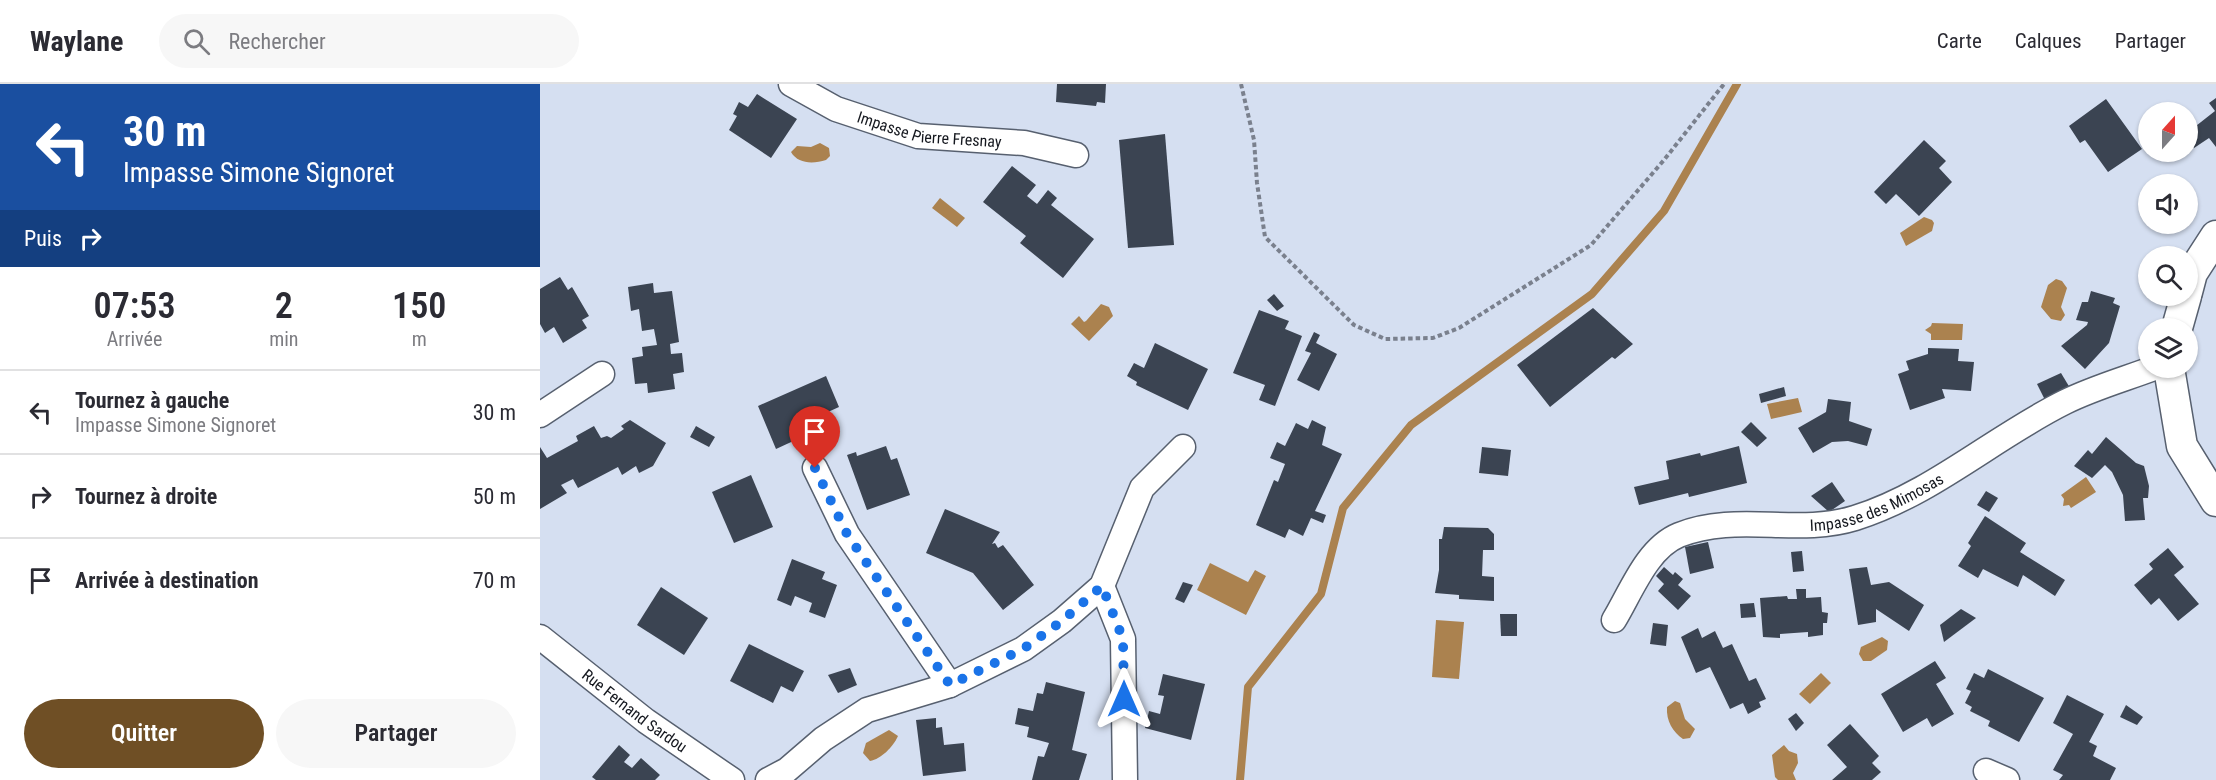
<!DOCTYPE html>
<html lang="fr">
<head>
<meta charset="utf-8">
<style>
	:root { --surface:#fff; --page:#f7f7f7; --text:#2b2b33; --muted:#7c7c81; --line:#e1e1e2; --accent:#6f4f25 }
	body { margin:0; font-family:"Roboto Condensed",sans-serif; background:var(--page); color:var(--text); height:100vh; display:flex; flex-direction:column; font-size:22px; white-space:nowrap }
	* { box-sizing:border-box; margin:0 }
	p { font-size:20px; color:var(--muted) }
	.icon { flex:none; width:33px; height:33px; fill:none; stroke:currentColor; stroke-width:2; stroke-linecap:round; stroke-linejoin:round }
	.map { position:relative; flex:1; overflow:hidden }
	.sheet { display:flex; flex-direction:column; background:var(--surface); width:540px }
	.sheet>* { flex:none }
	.hud { background:#1a4fa0; color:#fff; overflow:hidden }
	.needle { width:39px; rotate:21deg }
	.tools { position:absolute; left:1598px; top:18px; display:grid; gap:12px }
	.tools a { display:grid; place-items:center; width:60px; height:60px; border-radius:50%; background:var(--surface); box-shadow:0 2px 4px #0004; font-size:30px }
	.pin { position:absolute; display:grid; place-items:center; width:51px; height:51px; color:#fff; margin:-62px -26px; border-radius:50% 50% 50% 0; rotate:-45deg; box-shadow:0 0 6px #0007 }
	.pin .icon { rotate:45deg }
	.me { position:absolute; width:66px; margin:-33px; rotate:0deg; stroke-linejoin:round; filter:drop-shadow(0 0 4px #0008) }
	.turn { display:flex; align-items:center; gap:21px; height:126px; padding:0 24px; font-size:27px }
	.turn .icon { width:78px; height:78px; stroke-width:2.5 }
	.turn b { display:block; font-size:42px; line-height:51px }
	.then { display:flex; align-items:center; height:57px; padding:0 24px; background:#0003; gap:12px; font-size:22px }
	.eta { display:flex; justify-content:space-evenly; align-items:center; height:102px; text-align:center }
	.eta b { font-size:36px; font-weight:600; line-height:42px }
	.action { display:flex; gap:12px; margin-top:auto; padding:12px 24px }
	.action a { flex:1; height:69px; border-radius:36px; background:var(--accent); color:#fff; font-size:24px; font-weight:600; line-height:69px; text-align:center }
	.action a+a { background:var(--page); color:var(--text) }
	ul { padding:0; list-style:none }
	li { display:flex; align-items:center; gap:18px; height:84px; padding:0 24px; border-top:2px solid var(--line) }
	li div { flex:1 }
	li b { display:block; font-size:22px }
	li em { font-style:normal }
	header { display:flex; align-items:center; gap:36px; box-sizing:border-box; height:84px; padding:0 30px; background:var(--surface); border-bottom:2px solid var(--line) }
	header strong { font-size:28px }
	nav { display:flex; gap:33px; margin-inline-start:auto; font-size:21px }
	.search { width:420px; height:54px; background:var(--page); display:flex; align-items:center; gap:15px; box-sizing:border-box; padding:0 21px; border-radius:33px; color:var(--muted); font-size:22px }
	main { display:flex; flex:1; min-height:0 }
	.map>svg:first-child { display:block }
	.water { fill:#ab824f }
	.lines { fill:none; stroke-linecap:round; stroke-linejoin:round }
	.stream { stroke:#ab824f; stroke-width:8 }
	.building { fill:#3b4452 }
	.minor-casing { stroke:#57606f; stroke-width:27 }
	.tertiary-casing { stroke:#57606f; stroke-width:33 }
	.path { stroke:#7a808d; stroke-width:4; stroke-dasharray:4.5 3; stroke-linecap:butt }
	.minor { stroke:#fff; stroke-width:24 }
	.tertiary { stroke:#fff; stroke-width:30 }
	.route { stroke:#1a73e8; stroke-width:10; stroke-dasharray:0 18 }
	.labels { text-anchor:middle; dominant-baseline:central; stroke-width:6; stroke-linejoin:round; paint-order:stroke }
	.street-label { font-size:16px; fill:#14171e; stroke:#e2edff }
</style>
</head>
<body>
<header>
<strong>Waylane</strong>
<div class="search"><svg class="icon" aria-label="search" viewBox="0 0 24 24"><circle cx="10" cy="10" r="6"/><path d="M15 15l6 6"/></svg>Rechercher</div>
<nav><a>Carte</a><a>Calques</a><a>Partager</a></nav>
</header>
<main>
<section class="sheet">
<div class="hud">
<div class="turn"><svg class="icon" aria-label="left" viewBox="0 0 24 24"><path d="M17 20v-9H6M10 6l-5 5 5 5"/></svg><div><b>30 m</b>Impasse Simone Signoret</div></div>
<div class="then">Puis<svg class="icon" aria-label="right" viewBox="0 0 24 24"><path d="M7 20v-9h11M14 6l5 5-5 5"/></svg></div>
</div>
<div class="eta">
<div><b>07:53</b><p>Arrivée</p></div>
<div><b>2</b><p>min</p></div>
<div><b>150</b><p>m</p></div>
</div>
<ul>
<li><svg class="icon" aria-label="left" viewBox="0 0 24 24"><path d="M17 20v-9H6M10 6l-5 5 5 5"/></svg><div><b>Tournez à gauche</b><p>Impasse Simone Signoret</p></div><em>30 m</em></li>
<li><svg class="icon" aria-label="right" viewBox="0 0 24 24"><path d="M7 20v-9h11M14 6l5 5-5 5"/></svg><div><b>Tournez à droite</b></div><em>50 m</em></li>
<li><svg class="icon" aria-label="arrive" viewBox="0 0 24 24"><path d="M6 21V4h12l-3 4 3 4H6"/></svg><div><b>Arrivée à destination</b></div><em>70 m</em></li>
</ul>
<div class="action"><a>Quitter</a><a>Partager</a></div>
</section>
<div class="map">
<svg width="1676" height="696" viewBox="0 0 1676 696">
	<rect width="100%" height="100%" fill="#d5dff1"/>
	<g class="water">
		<path d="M280,59L289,64L290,72L286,76C273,80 258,80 251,68L257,62L271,63Z"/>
		<polygon points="400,114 425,134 417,143 392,124"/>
		<polygon points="1384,133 1392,136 1394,139 1392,147 1366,162 1360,149"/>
		<polygon points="1516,195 1522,197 1527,204 1521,223 1525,231 1521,237 1511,235 1501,223 1508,201"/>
		<polygon points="561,220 569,223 573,232 549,257 531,240 539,232 544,238 546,237"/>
		<polygon points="1392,239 1423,240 1422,256 1391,256 1391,250 1385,246 1391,242"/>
		<polygon points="1258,314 1262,328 1231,335 1227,320"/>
		<polygon points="1546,393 1556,408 1531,424 1529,421 1523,422 1524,415 1521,411"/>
		<polygon points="670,479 708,498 715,486 726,492 706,531 657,506"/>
		<polygon points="896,536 924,538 919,595 892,593"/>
		<polygon points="1342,553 1348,557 1347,566 1331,577 1323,577 1319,570 1321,563"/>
		<polygon points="1281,589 1291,599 1270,620 1259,610"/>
		<path d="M1135,617L1140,619L1145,635L1155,645L1150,654L1143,655C1133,648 1126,637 1127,623Z"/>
		<path d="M349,646L358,652C353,663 341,675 330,677L323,669L326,659Z"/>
		<polygon points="1244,661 1249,667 1257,670 1258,679 1253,689 1256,696 1238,696 1235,693 1232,671"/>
	</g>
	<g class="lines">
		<polyline class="stream" points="700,696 708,603 781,510 803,424 871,341 1052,210 1124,127 1197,0"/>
	</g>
	<g class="building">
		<polygon points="517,0 566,0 565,19 557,18 556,22 516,18"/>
		<polygon points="217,10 257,35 231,74 189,46 197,32 193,30 199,18 208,23"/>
		<polygon points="1676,14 1676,63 1669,54 1654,64 1647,54 1647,49 1675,27 1669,19"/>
		<polygon points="1566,15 1602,65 1568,88 1545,56 1540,59 1529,42"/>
		<polygon points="625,50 634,161 588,164 579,56"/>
		<polygon points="1384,56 1406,77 1399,84 1412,98 1379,132 1356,110 1346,120 1334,108"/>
		<polygon points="472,82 496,101 487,112 497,120 508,106 517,114 511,121 554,155 523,194 480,159 486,152 443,118"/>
		<polygon points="20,193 28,206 32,203 49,232 42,236 47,244 23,259 14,243 5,249 0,240 0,205"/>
		<polygon points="113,199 114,209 132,207 139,258 130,260 131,270 142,269 144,288 133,290 135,305 108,309 107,299 95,300 92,274 103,272 102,263 117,261 114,245 102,247 99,225 91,227 88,203"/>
		<polygon points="1551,207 1575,214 1573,219 1580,222 1569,259 1545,285 1521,262 1547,241 1548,238 1536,236 1542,218 1548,218"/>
		<polygon points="734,210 744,222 737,227 727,216"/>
		<polygon points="1053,224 1093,260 1075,275 1072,273 1010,323 977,281"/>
		<polygon points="719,226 749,237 745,245 762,252 735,322 719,316 725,301 693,289"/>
		<polygon points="774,248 780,251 776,259 797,270 779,307 757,296 771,269 765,267"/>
		<polygon points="615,259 668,285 648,326 596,301 597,298 587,292 594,279 604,284"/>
		<polygon points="1388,264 1419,265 1418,277 1434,278 1431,307 1402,305 1405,314 1370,326 1358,290 1369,286 1366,277 1388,270"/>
		<polygon points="1521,289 1530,304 1506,318 1497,300"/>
		<polygon points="286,292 299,323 257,342 262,353 236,365 218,322"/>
		<polygon points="1244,303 1246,312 1221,319 1219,310"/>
		<polygon points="1288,315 1311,318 1309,337 1332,345 1327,362 1308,357 1292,358 1273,369 1258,344 1286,328"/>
		<polygon points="90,336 126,359 113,382 99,389 96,382 82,391 78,383 38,404 33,395 21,401 27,409 0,425 0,363 7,374 38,357 36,352 54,342 61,354 67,352 71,354 84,345 81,342"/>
		<polygon points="772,336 786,343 782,361 802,370 775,427 786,431 783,439 771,434 763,452 749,445 745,454 716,441 734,396 738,398 745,380 730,374 737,358 745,362 756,339 768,345"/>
		<polygon points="1211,338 1227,354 1217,363 1201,348"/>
		<polygon points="156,342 175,353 169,363 150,353"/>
		<polygon points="1566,353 1596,379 1604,382 1609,402 1608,414 1603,414 1605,436 1585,437 1583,411 1572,388 1565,381 1552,394 1534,382 1548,366 1552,370"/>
		<polygon points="346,362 351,376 357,374 370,411 327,426 307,371 316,368 317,372"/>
		<polygon points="1199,362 1207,399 1149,413 1148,409 1099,421 1094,403 1129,395 1126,377 1160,369 1161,372"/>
		<polygon points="942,363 971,366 968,392 939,389"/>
		<polygon points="211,391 233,443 194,459 172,408"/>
		<polygon points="1292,398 1305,417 1289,428 1271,412"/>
		<polygon points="1446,407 1458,414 1449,428 1437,421"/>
		<polygon points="405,425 460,448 452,460 455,459 458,464 463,461 494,501 463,526 433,489 386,469"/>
		<polygon points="1445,432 1486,459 1480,468 1525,496 1515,512 1483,491 1478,503 1443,485 1438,494 1418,482 1431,462 1428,459"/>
		<polygon points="904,443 948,444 954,450 954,466 943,466 942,492 954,493 954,517 919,515 919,511 895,509 899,486 899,455 902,455"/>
		<polygon points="1168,458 1174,484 1150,490 1145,463"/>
		<polygon points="1628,464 1644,483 1634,491 1659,520 1638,537 1619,514 1611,521 1594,501 1613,485 1609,480"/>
		<polygon points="1262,467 1264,487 1253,488 1251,468"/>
		<polygon points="252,475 285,488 282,495 297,501 285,534 269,528 272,519 255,512 251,522 237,516"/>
		<polygon points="1124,483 1133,491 1135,488 1143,495 1138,501 1151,512 1138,526 1118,507 1124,500 1116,492"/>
		<polygon points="1327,483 1331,501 1349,498 1384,521 1369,547 1336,525 1336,538 1318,541 1309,485"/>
		<polygon points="643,498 653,501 644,519 635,515"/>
		<polygon points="121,503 168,534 144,571 97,541"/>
		<polygon points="1256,505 1266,505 1266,514 1281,513 1282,528 1288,529 1287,539 1283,539 1283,551 1268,553 1268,548 1240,550 1240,554 1223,553 1220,514 1247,512 1248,515 1257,515"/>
		<polygon points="1214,519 1216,533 1201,534 1200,520"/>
		<polygon points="1421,525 1436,534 1404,558 1400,541"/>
		<polygon points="960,530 977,530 977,552 961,552"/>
		<polygon points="1113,539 1128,541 1126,562 1110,560"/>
		<polygon points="1158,544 1162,554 1175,547 1183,564 1192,560 1209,597 1216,594 1226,615 1219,618 1221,623 1208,630 1203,619 1190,625 1170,583 1156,589 1141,553"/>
		<polygon points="209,560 264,587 253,608 241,602 233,619 190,597"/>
		<polygon points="1395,577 1406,594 1396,600 1414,630 1392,643 1387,634 1363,648 1341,610"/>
		<polygon points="310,584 317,601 298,609 288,591"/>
		<polygon points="1448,585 1504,614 1479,658 1448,642 1450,637 1430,627 1432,623 1425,619 1431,607 1426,605 1434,589 1444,594"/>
		<polygon points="623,590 665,600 651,656 605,644 609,627 620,630 624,612 618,611"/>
		<polygon points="506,598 545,608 532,666 547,670 539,696 492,696 498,672 504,673 509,659 487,653 489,643 475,640 478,624 493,627 497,609 503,610"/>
		<polygon points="1527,611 1564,630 1549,658 1557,662 1553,672 1576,684 1570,696 1519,696 1523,691 1513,686 1533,650 1513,639"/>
		<polygon points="1586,621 1603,633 1597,641 1580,633"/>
		<polygon points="1256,629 1264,639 1256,647 1248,635"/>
		<polygon points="396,634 396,644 402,643 404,661 424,659 426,687 383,692 376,636"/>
		<polygon points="1310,640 1339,672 1332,679 1341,688 1332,696 1292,696 1307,683 1287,661"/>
		<polygon points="79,661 90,671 84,678 92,684 101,674 120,691 115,696 56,696 52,693"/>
	</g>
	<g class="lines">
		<g class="minor-casing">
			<g id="minor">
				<path id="s1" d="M251,0L296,25L378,52L484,59L536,71"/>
				<polyline points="0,331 62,290"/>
				<polyline points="275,384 307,450 410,601"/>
				<polyline points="562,502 583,555 585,696"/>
				<path id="s2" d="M1074,536C1091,508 1107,464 1139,451C1196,428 1257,452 1315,434C1392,410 1454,353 1525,318C1553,304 1585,295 1614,284"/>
				<path id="s3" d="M0,553L106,637L192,696"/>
				<polyline points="1446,687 1467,696"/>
				<polyline points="228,696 247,686 283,655 327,626 410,601 483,565 522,537 562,502 602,404 643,363"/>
			</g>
		</g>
		<g class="tertiary-casing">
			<g id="tertiary">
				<polyline points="1647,208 1652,189 1676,152"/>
				<polyline points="1637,244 1646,212"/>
				<polyline points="1629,284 1642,362 1676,417"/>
			</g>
		</g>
		<polyline class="path" points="701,0 714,56 717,99 725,153 814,241 845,255 893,254 919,244 1051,161 1124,76 1184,0"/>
		<use href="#minor" class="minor"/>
		<use href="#tertiary" class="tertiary"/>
	</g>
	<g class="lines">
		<polyline class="route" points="275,384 307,450 410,601 483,565 522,537 562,502 583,555 584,615"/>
	</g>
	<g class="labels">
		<g class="street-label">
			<text stroke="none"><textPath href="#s1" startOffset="148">Impasse Pierre Fresnay</textPath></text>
			<text stroke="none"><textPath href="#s2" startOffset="312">Impasse des Mimosas</textPath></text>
			<text stroke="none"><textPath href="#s3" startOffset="120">Rue Fernand Sardou</textPath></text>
		</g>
	</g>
</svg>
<div class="tools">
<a><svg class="needle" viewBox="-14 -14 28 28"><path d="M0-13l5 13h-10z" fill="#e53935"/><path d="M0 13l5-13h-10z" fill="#7c7c81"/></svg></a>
<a><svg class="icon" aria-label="sound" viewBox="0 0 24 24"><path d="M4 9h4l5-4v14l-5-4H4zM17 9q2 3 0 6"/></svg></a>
<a><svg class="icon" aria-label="search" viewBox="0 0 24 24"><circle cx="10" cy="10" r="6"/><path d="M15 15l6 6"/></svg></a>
<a><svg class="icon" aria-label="layers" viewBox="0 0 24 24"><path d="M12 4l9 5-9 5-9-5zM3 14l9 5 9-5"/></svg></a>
</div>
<div class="pin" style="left:275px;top:384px;background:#d93025"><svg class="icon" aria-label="arrive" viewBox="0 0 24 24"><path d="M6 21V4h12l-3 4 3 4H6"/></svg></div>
<svg class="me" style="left:584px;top:615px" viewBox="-20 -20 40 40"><path d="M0-17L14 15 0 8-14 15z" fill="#1a73e8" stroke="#fff" stroke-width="4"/></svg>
</div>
</main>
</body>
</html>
